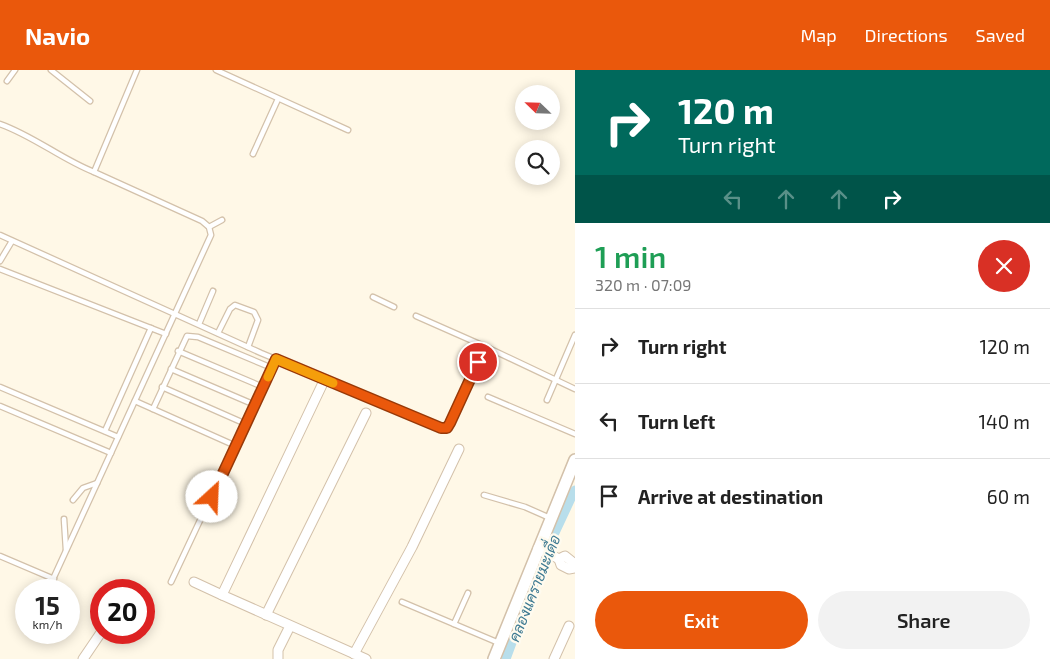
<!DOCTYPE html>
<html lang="en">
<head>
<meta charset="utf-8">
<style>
	:root { --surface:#fff; --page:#f2f2f2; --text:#222; --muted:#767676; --line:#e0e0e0; --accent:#ea580c }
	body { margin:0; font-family:"Exo 2",Sarabun,sans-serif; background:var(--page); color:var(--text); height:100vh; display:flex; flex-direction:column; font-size:19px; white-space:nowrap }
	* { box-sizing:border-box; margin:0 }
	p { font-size:16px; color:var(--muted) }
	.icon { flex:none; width:28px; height:28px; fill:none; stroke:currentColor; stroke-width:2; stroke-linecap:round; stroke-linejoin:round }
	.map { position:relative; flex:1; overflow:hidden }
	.drawer { display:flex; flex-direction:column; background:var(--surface); width:475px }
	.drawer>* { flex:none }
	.banner { background:#00695c; color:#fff; overflow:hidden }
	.needle { width:32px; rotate:293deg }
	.fabs { position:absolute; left:515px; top:15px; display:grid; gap:10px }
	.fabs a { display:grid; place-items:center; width:45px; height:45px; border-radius:50%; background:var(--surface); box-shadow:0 2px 12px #0003; font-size:25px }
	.speed { position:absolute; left:15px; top:509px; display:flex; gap:10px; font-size:25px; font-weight:700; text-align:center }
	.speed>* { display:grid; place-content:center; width:65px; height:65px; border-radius:50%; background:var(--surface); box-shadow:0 2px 12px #0003; line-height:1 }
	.speed small { font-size:12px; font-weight:400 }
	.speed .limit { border:8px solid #d22; background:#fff; color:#111 }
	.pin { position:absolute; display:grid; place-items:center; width:42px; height:42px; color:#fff; margin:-21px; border:2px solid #fff; border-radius:50%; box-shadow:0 1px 5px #0007 }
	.me { position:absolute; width:55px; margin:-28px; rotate:25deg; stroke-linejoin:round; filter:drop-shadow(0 0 4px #0008) }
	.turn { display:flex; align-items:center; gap:18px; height:105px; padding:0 20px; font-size:22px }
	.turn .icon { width:65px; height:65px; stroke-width:2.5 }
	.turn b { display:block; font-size:35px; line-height:42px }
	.lanes { display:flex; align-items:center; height:48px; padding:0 20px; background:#0003; justify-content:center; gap:25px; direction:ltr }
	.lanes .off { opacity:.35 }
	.round { display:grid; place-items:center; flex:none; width:52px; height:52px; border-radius:26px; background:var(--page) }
	.summary { display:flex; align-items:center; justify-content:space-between; height:85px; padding:0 20px }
	h1 { font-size:30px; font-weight:600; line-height:38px; color:#1e9e55 }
	.button { display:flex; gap:10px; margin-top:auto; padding:10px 20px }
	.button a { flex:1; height:58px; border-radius:30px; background:var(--accent); color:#fff; font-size:20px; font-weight:600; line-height:58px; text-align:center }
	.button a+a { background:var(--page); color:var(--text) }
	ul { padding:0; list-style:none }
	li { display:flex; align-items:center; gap:15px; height:75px; padding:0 20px; border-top:1px solid var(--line) }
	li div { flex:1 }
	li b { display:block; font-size:19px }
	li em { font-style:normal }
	header { display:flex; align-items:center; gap:30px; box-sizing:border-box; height:70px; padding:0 25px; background:var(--accent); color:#fff }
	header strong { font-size:24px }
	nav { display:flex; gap:28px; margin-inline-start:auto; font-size:18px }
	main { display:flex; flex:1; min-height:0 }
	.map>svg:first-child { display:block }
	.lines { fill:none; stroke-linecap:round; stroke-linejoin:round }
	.canal { stroke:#b8deeb; stroke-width:9 }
	.service-casing { stroke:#d3c1aa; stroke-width:7 }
	.minor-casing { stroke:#d3c1aa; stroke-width:11 }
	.tertiary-casing { stroke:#d3c1aa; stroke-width:14 }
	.service { stroke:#fff; stroke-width:4.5 }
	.minor { stroke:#fff; stroke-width:9 }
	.tertiary { stroke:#fff; stroke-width:11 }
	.route-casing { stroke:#983908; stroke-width:12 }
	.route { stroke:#ea580c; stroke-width:9 }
	.slow { stroke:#f59e0b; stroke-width:9 }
	.labels { text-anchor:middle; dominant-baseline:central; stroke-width:4.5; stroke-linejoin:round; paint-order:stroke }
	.water-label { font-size:15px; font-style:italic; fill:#3e7a92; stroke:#fffbef }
</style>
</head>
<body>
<header>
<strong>Navio</strong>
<nav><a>Map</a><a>Directions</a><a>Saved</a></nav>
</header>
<main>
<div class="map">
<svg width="575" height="589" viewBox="0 0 575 589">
	<rect width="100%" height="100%" fill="#fff8e7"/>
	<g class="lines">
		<polyline class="canal" points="506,589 545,484 575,420"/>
		<g class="service-casing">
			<g id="service">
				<polyline points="51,0 90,31"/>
				<polyline points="216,0 348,60"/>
				<polyline points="7,11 15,0"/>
				<path d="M0,54C34,66 61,89 94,102"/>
				<polyline points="253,84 278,29"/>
				<polyline points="209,157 222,150"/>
				<polyline points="0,165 261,283 441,358 447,358 450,353 484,276 575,319"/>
				<polyline points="0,191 12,171"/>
				<polyline points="0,199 166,264"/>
				<polyline points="373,227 394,237"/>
				<polyline points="416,246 484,276"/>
				<polyline points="199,254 213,221"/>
				<polyline points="218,263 230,239 235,235 254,242 258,250 248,277"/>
				<polyline points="178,281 263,317"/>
				<polyline points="171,299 255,335"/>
				<polyline points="0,317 118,367"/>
				<polyline points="162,317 246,354"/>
				<polyline points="488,327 575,364"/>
				<polyline points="547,330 575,265"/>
				<polyline points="135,331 236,376"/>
				<polyline points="0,336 111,383"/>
				<polyline points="153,339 187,266 198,267 272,298"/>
				<polyline points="105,361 151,258"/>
				<polyline points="484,425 525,437 550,448"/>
				<polyline points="73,430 83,418 97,413"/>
				<polyline points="64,449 66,480"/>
				<polyline points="0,486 54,509"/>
				<polyline points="171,512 276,289"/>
				<polyline points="48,520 211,165 209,157 202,151 94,102 137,0"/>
				<polyline points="402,532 499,573"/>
				<polyline points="454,554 468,523"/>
			</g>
		</g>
		<g class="minor-casing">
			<g id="minor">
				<polyline points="322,315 222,525 366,589"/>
				<polyline points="538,478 559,489 565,486 575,494"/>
				<polyline points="559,489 561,495 569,499 575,498"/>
				<polyline points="194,512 222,525"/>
				<polyline points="266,545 366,343"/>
				<polyline points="354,584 412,477 459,379"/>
				<polyline points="83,589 100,564"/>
				<polyline points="278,589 278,580 290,556"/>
				<polyline points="554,589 569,556"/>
			</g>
		</g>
		<g class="tertiary-casing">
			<polyline id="tertiary" points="494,589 575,390"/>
		</g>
		<use href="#service" class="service"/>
		<use href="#minor" class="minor"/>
		<use href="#tertiary" class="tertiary"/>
	</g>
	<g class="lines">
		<g class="route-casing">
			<polyline id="route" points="212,427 276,289 441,358 447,358 450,353 478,292"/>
		</g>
		<use href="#route" class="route"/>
		<polyline class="slow" points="268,307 276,289 333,313"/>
	</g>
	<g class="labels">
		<g class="water-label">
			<text transform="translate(534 518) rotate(-68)">คลองแครายมะเดื่อ</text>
		</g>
	</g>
</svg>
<div class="fabs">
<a><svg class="needle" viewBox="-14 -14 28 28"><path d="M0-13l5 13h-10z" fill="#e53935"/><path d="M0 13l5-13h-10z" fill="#767676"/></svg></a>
<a><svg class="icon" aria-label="search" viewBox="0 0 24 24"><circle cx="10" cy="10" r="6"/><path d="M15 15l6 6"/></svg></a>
</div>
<div class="speed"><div>15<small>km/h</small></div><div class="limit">20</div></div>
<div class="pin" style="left:478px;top:292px;background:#d93025"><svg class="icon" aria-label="arrive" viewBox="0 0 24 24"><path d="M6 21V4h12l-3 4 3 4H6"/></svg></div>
<svg class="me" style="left:212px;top:427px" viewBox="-20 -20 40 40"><circle r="19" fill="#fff"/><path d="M0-13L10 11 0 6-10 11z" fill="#ea580c"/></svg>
</div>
<section class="drawer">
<div class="banner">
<div class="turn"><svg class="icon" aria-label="right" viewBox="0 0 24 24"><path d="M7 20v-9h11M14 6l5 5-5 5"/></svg><div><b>120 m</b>Turn right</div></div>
<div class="lanes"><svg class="icon off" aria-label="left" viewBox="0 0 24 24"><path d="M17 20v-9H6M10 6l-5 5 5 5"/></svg><svg class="icon off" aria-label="ahead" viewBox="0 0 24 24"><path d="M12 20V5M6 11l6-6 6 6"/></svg><svg class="icon off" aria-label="ahead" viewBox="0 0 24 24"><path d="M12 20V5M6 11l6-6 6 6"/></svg><svg class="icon" aria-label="right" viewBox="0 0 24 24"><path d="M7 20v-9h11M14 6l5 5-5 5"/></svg></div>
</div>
<div class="summary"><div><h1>1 min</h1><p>320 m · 07:09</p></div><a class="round" style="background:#d93025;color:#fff"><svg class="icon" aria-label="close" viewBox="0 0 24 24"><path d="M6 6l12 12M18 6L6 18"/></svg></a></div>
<ul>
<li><svg class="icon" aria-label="right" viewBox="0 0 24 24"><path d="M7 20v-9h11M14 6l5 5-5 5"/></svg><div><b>Turn right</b></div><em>120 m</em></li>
<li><svg class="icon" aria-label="left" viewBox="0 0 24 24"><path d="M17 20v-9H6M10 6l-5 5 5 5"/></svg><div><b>Turn left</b></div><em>140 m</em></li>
<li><svg class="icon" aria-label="arrive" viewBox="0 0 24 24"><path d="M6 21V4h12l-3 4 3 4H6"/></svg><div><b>Arrive at destination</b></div><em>60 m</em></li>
</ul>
<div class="button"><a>Exit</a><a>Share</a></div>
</section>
</main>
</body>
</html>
